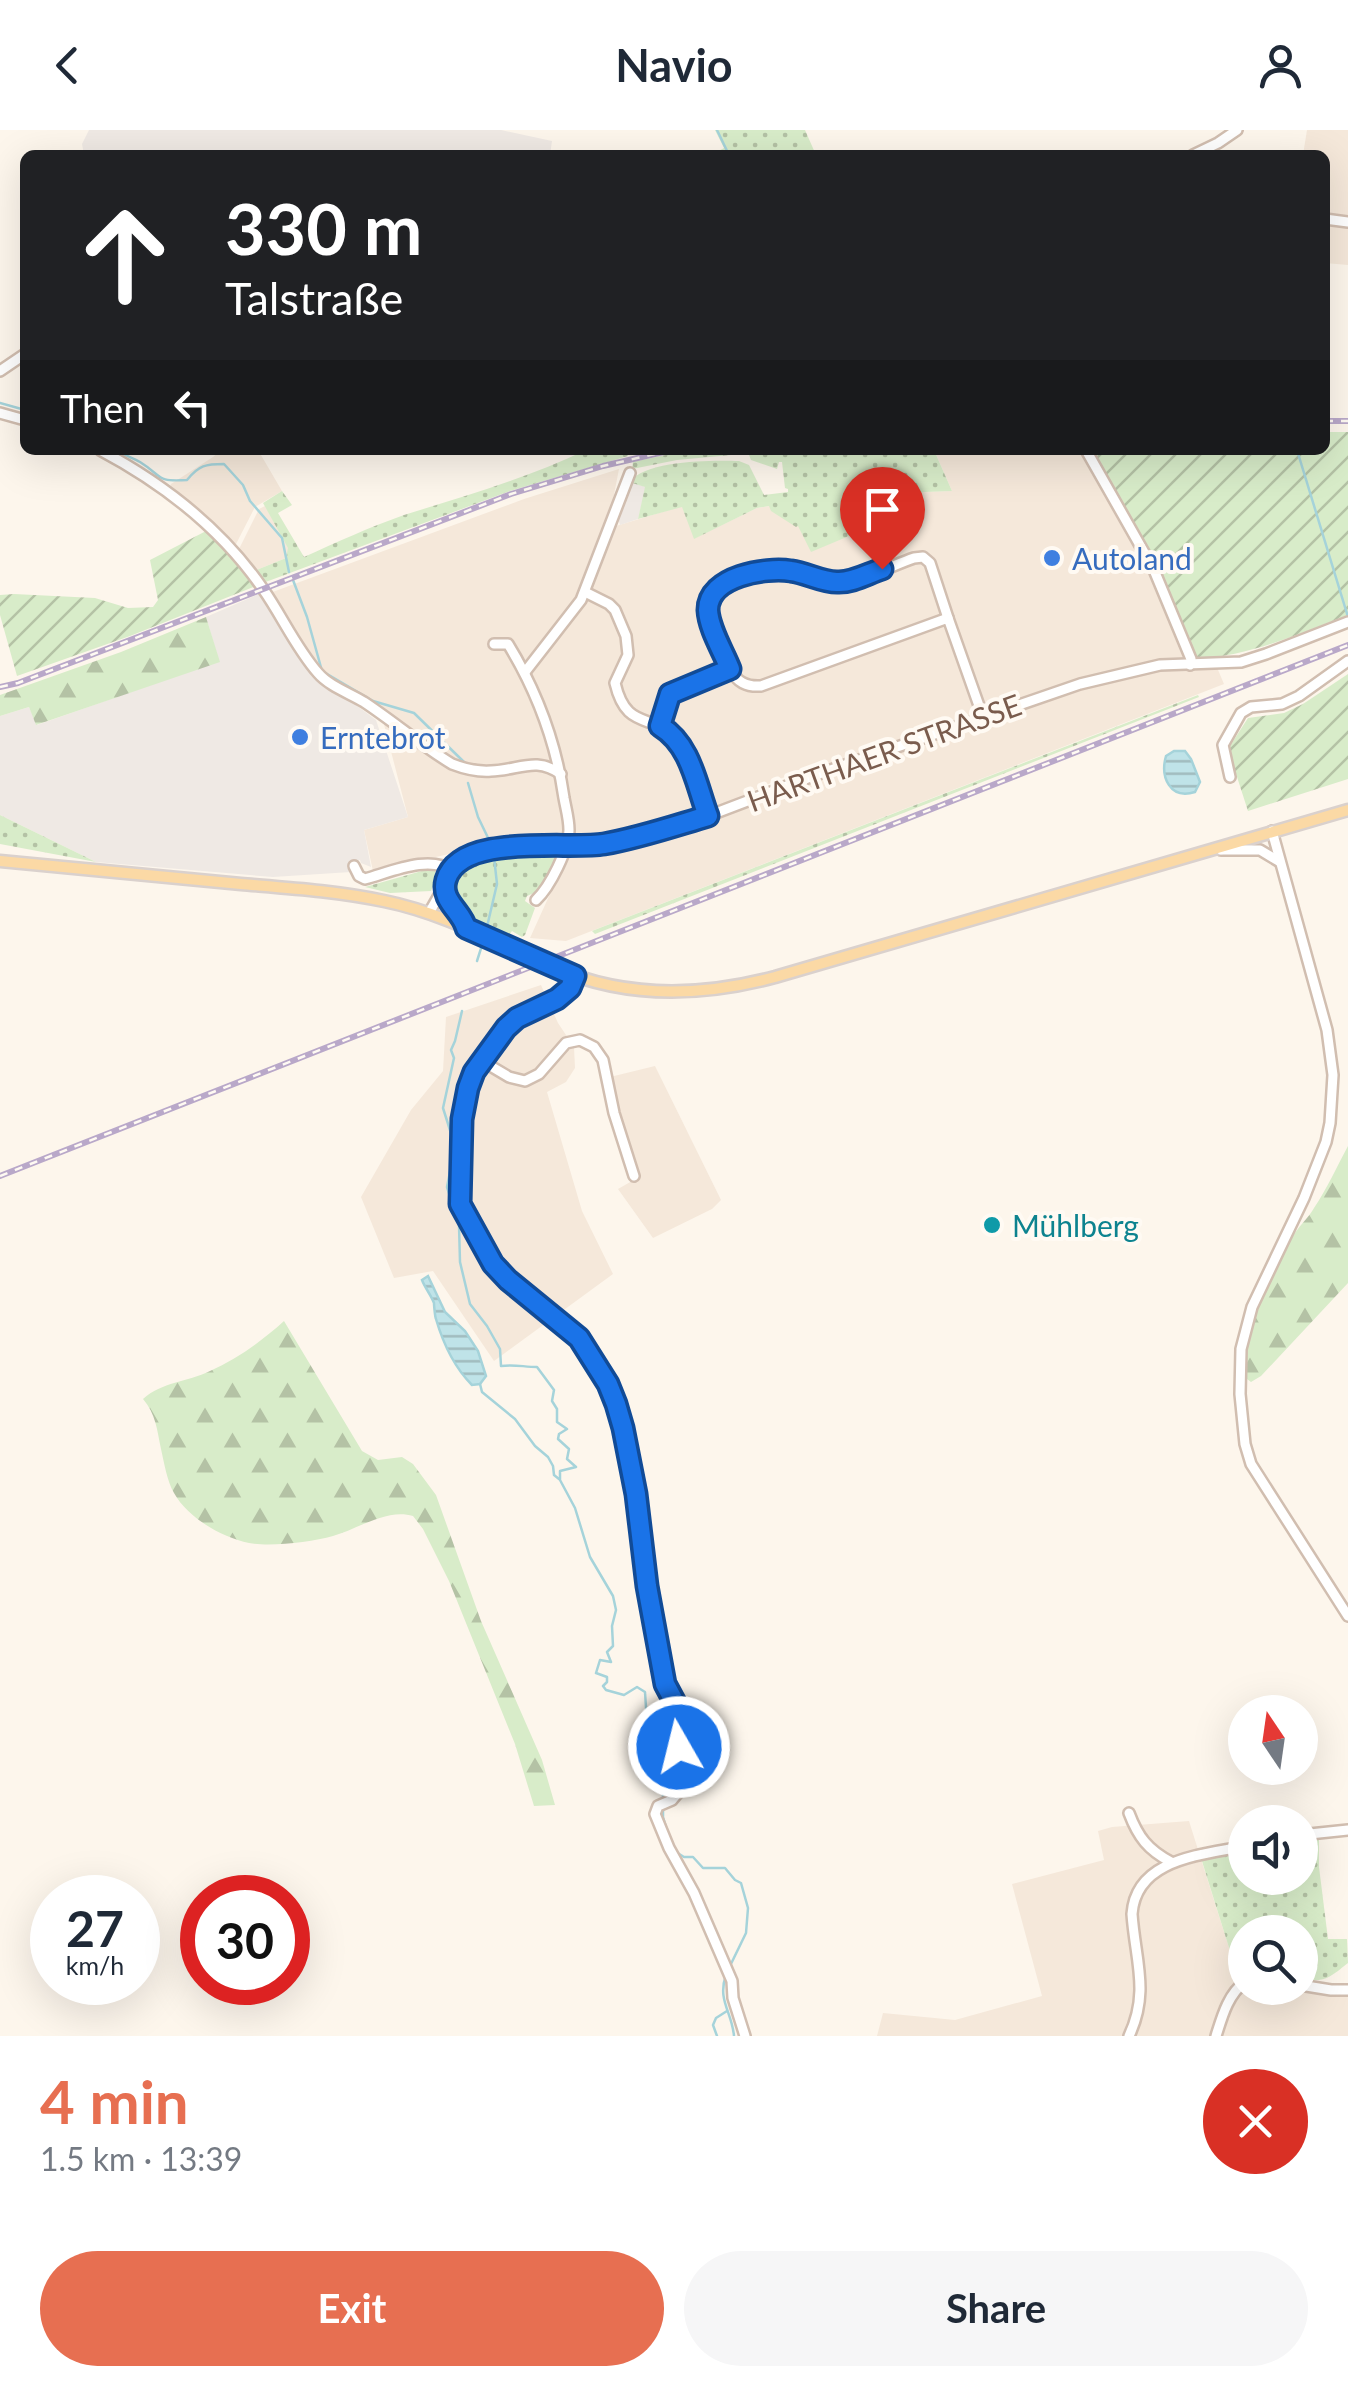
<!DOCTYPE html>
<html lang="en">
<head>
<meta charset="utf-8">
<style>
	:root { --surface:#fff; --page:#f6f6f7; --text:#1f2937; --muted:#747a83; --accent:#e76f51 }
	body { margin:0; font-family:Lato,sans-serif; background:var(--page); color:var(--text); height:100vh; display:flex; flex-direction:column; font-size:38px; white-space:nowrap }
	* { box-sizing:border-box; margin:0 }
	p { font-size:32px; color:var(--muted) }
	.icon { flex:none; width:55px; height:55px; fill:none; stroke:currentColor; stroke-width:2; stroke-linecap:round; stroke-linejoin:round }
	.map { position:relative; height:1906px; overflow:hidden }
	.drawer { display:flex; flex-direction:column; background:var(--surface); flex:1 }
	.drawer>* { flex:none }
	.top-card { position:absolute; left:20px; top:20px; width:1310px; height:305px; border-radius:15px; box-shadow:0 10px 40px #0002; background:#202124; color:#fff; overflow:hidden }
	.needle { width:65px; rotate:347deg }
	.buttons { position:absolute; left:1228px; top:1565px; display:grid; gap:20px }
	.buttons a { display:grid; place-items:center; width:90px; height:90px; border-radius:50%; background:var(--surface); box-shadow:0 10px 40px #0002; font-size:50px }
	.speed { position:absolute; left:30px; top:1745px; display:flex; gap:20px; font-size:50px; font-weight:700; text-align:center }
	.speed>* { display:grid; place-content:center; width:130px; height:130px; border-radius:50%; background:var(--surface); box-shadow:0 10px 40px #0002; line-height:1 }
	.speed small { font-size:25px; font-weight:400 }
	.speed .limit { border:15px solid #d22; background:#fff; color:#111 }
	.pin { position:absolute; display:grid; place-items:center; width:85px; height:85px; color:#fff; margin:-102px -42px; border-radius:50% 50% 50% 0; rotate:-45deg; box-shadow:0 0 10px #0007 }
	.pin .icon { rotate:45deg }
	.me { position:absolute; width:110px; margin:-55px; rotate:352deg; stroke-linejoin:round; filter:drop-shadow(0 0 8px #0008) }
	.turn { display:flex; align-items:center; gap:35px; height:210px; padding:0 40px; font-size:45px }
	.turn .icon { width:130px; height:130px; stroke-width:2.5 }
	.turn b { display:block; font-size:70px; line-height:85px }
	.then { display:flex; align-items:center; height:95px; padding:0 40px; background:#0003; gap:20px; font-size:38px }
	.round { display:grid; place-items:center; flex:none; width:105px; height:105px; border-radius:52px; background:var(--page) }
	.headline { display:flex; align-items:center; justify-content:space-between; height:170px; padding:0 40px }
	h1 { font-size:60px; font-weight:700; line-height:75px; color:var(--accent) }
	.primary-button { display:flex; gap:20px; margin-top:auto; padding:20px 40px }
	.primary-button a { flex:1; height:115px; border-radius:60px; background:var(--accent); color:#fff; font-size:40px; font-weight:700; line-height:115px; text-align:center }
	.primary-button a+a { background:var(--page); color:var(--text) }
	header { display:flex; justify-content:space-between; align-items:center; height:130px; padding:0 40px; background:var(--surface); font-size:45px; font-weight:700 }
	.map>svg:first-child { display:block }
	.residential { fill:#f5e8da }
	.industrial { fill:#efe9e4 }
	.grass { fill:url(#grass-dots) }
	.forest { fill:url(#forest-firs) }
	.garden { fill:url(#garden-furrows) }
	.water { fill:url(#water-rules); stroke:#a5d3da; stroke-width:2.5 }
	.lines { fill:none; stroke-linecap:round; stroke-linejoin:round }
	.stream { stroke:#a5d3da; stroke-width:2.5 }
	.minor-casing { stroke:#d1beb0; stroke-width:14 }
	.major-casing { stroke:#dad1cd; stroke-width:15 }
	.minor { stroke:#fff; stroke-width:9 }
	.major { stroke:#fbd9a5; stroke-width:10 }
	.rail-casing { stroke:#b9a8c9; stroke-width:6 }
	.rail { stroke:#fffaf3; stroke-width:2.5; stroke-dasharray:8; stroke-linecap:butt }
	.route-casing { stroke:#114b97; stroke-width:25 }
	.route { stroke:#1a73e8; stroke-width:18 }
	.shop-dot { fill:#3f7fe0; stroke:#fffaf3; stroke-width:4 }
	.culture-dot { fill:#0f9aa8; stroke:#fffaf3; stroke-width:4 }
	.labels { text-anchor:middle; dominant-baseline:central; stroke-width:8; stroke-linejoin:round; paint-order:stroke }
	.shop-label { font-size:30px; fill:#366cbe; stroke:#fffaf3; text-anchor:start }
	.street-label { font-size:30px; fill:#7a5c4d; stroke:#fffaf3 }
	.culture-label { font-size:30px; fill:#0d838f; stroke:#fffaf3; text-anchor:start }
</style>
</head>
<body>
<header><svg class="icon" aria-label="back" viewBox="0 0 24 24"><path d="M15 5l-7 7 7 7"/></svg>Navio<svg class="icon" aria-label="person" viewBox="0 0 24 24"><circle cx="12" cy="8" r="4"/><path d="M4 21q1-7 8-7t8 7"/></svg></header>
<div class="map">
<svg width="1348" height="1906" viewBox="0 0 1348 1906">
	<defs>
		<pattern id="grass-dots" width="8" height="8" patternUnits="userSpaceOnUse" patternTransform="scale(2.5)"><rect width="8" height="8" fill="#d8ecc9"/><path d="M2 2h.1M6 6h.1" fill="none" stroke="#b4c2a5" stroke-width="1.8" stroke-linecap="round"/></pattern>
		<pattern id="forest-firs" width="22" height="20" patternUnits="userSpaceOnUse" patternTransform="scale(2.5)"><rect width="22" height="20" fill="#d8ecc9"/><path d="M5 1l3.5 6h-7zM16 11l3.5 6h-7z" fill="#b4c2a5"/></pattern>
		<pattern id="garden-furrows" width="10" height="10" patternUnits="userSpaceOnUse" patternTransform="scale(2.5)"><rect width="10" height="10" fill="#d8ecc9"/><path d="M-1 1l2-2M0 10L10 0M9 11l2-2" fill="none" stroke="#b4c2a5"/></pattern>
		<pattern id="water-rules" width="6" height="5" patternUnits="userSpaceOnUse" patternTransform="scale(2.5)"><rect width="6" height="5" fill="#bfe3e8"/><path d="M0 2.5h6" fill="none" stroke="#a0bbbe"/></pattern>
	</defs>
	<rect width="100%" height="100%" fill="#fdf6ec"/>
	<g class="residential">
		<polygon points="1307,0 1348,0 1348,135 1325,133 1325,25 1303,25"/>
		<polygon points="221,320 258,320 282,361 255,377 235,416 212,392 169,359 171,354 213,327"/>
		<polygon points="934,320 1090,320 1156,437 1196,529 1213,528 1224,554 566,811 530,808 569,722 583,725 600,723 679,701 975,594 896,614 782,648 724,674 718,675 712,672 697,677 690,685 624,703 580,710 576,709 574,703 565,704 494,714 373,741 364,700 408,687 379,575 326,546 316,535 270,463 524,369 619,339 611,380 616,396 682,376 695,408 757,378 769,376 843,365 952,361"/>
		<polygon points="265,376 289,418 286,428 254,441 239,419 259,379"/>
		<polygon points="541,855 558,893 574,917 575,938 566,952 547,962 582,1081 613,1144 494,1231 433,1141 394,1148 361,1067 411,980 443,941 446,887"/>
		<polygon points="655,936 721,1070 712,1079 653,1108 618,1059 639,1047 616,974 610,947"/>
		<polygon points="1189,1691 1236,1840 1245,1852 1245,1858 1292,1858 1326,1863 1348,1864 1348,1906 877,1906 883,1883 955,1890 1042,1866 1012,1754 1104,1730 1098,1701 1112,1697"/>
	</g>
	<g class="industrial">
		<polygon points="89,0 501,0 552,11 550,25 84,25 82,14"/>
		<polygon points="629,352 646,357 638,389 620,395 617,384"/>
		<polygon points="261,463 336,560 376,590 408,687 364,700 371,737 361,733 360,730 349,733 351,742 273,747 96,732 0,685 0,586 29,577 37,595 219,531 206,487"/>
	</g>
	<g class="grass">
		<polygon points="715,0 805,0 816,25 716,25 715,23 724,18"/>
		<path d="M586,320H626L628,326L510,361L263,453L254,441L286,428L288,418L263,373L282,361L292,375L278,383L304,427C337,412 370,397 404,385C465,366 528,348 586,320Z"/>
		<polygon points="688,320 750,320 742,324 677,330 632,339 633,332"/>
		<path d="M757,320H934L952,361L844,365L861,401L811,422L798,396L796,397L771,381L769,376L757,378L694,409L682,377L638,389L645,357L629,352C647,330 712,330 739,331L749,335L764,365L788,362V359L785,358L782,332H779L777,339L751,330L749,325Z"/>
		<polygon points="1198,565 1199,567 595,804 592,801"/>
		<polygon points="0,685 96,732 0,714"/>
		<path d="M560,721L543,759L527,766L525,771L535,778L525,805L522,807L512,801L507,808C482,794 443,782 453,746C459,741 465,734 472,730C496,717 534,721 560,721Z"/>
		<polygon points="429,739 435,741 437,746 431,761 390,763 365,757"/>
		<path d="M1319,1706V1737L1328,1809H1347L1348,1833C1329,1848 1325,1853 1300,1849V1802H1245V1836L1235,1837L1201,1728L1245,1719V1748H1300V1707Z"/>
	</g>
	<g class="forest">
		<polygon points="206,487 220,532 36,595 29,577 0,586 0,565 121,522"/>
		<path d="M1348,1016V1153L1261,1246L1251,1252L1247,1249C1242,1202 1269,1142 1295,1103C1301,1094 1309,1087 1314,1078C1327,1059 1337,1036 1348,1016Z"/>
		<path d="M284,1191L362,1321L378,1330L402,1327L413,1334L436,1365L481,1491L542,1630L555,1675L534,1676L515,1614L449,1451L423,1399L413,1386C387,1378 358,1399 333,1406C311,1412 271,1417 249,1413C221,1407 188,1388 174,1363C167,1351 164,1332 161,1319C157,1300 156,1284 143,1269C162,1252 187,1252 210,1241C237,1229 262,1211 284,1191Z"/>
	</g>
	<g class="garden">
		<path d="M1325,302H1348V485C1298,504 1250,526 1196,529L1156,437L1090,320H1325Z"/>
		<polygon points="208,400 256,456 130,506 17,546 0,485 0,465 14,464 95,468 128,478 153,477 158,470 150,430"/>
		<polygon points="1348,544 1348,649 1248,681 1228,619 1248,588 1284,583 1303,574"/>
	</g>
	<g class="water">
		<path d="M1174,621H1185L1191,629L1200,652L1195,662C1170,670 1160,647 1166,626Z"/>
		<path d="M428,1146L445,1182L465,1201L478,1221L486,1246L480,1254L472,1255C454,1237 443,1213 436,1189C435,1187 434,1175 434,1173C431,1165 425,1158 422,1150Z"/>
	</g>
	<g class="lines">
		<g class="stream">
			<polyline points="717,0 729,25"/>
			<polyline points="0,273 25,280"/>
			<path d="M116,320C124,325 133,328 140,332C164,347 155,352 187,350C199,335 206,334 224,334L243,355L250,371L282,408L289,442"/>
			<polyline points="1297,320 1348,487"/>
			<polyline points="293,450 307,487 322,541 373,571 414,583 465,633"/>
			<polyline points="468,653 478,687 491,714 494,727 497,754 486,801"/>
			<polyline points="477,831 484,809"/>
			<path d="M462,881L455,911L451,920L454,928L443,978L455,1016L447,1057L459,1095L460,1132L470,1174L487,1196L500,1219L501,1236C514,1234 524,1237 537,1237L554,1260L552,1271L557,1279V1292L567,1299L559,1304L558,1309L569,1319L567,1329L576,1337L560,1341V1350L575,1378L590,1427L613,1466L616,1480L612,1496L613,1516L607,1522L611,1532L600,1530L596,1543L607,1547V1552L603,1556L606,1560L624,1565L637,1557L645,1562L647,1593L657,1619L656,1630L663,1642V1668"/>
			<polyline points="480,1254 482,1262 515,1289 535,1316 548,1327 553,1336 554,1345 559,1349"/>
			<polyline points="663,1676 663,1687 669,1707"/>
			<polyline points="676,1722 684,1727 693,1727 703,1738 725,1738 735,1750 741,1753 748,1778 746,1803 729,1838"/>
			<path d="M726,1845C717,1870 732,1882 734,1906"/>
			<polyline points="717,1906 713,1895 716,1888 727,1881"/>
		</g>
		<g class="minor-casing">
			<g id="minor">
				<polyline points="1193,25 1218,13 1237,0"/>
				<polyline points="1325,89 1348,92"/>
				<polyline points="0,241 25,224"/>
				<polyline points="0,283 25,290"/>
				<path d="M100,320C164,354 221,398 263,459C282,486 296,518 318,543C329,556 349,563 364,572C394,592 421,615 452,634C465,639 477,642 491,641C520,640 535,626 561,644"/>
				<polyline points="1086,320 1154,440 1191,529 1190,535"/>
				<path d="M585,462L609,474L615,480L626,506L628,525L615,553C627,604 654,580 680,613C695,632 700,663 708,686"/>
				<path d="M494,514H508C538,563 556,612 564,668C566,679 569,689 569,700C569,719 550,757 536,770"/>
				<path d="M730,539L710,490L709,471C728,442 769,435 801,443C814,446 826,452 839,452C861,452 893,435 914,428L923,427L930,433L948,488"/>
				<polyline points="525,542 581,470 630,343"/>
				<path d="M660,597L670,564L730,539C737,552 746,557 761,556L948,488L983,587"/>
				<polyline points="1230,647 1223,615 1241,583 1251,577 1282,574 1299,566 1348,531"/>
				<polyline points="1272,701 1327,900 1333,945 1330,993 1326,1012 1304,1068 1252,1177 1241,1219 1240,1264 1245,1314 1251,1334 1348,1486"/>
				<polyline points="1221,720 1260,720 1280,732"/>
				<path d="M354,736L359,746L365,749C391,742 429,724 453,741"/>
				<path d="M446,752C446,779 461,777 466,797"/>
				<polyline points="429,783 453,741 467,728 479,723 495,719 540,714 600,715 663,700 708,686 813,646 1080,554 1160,535 1241,532 1266,524 1348,492"/>
				<polyline points="575,845 570,858 557,869 517,888 506,898 474,942 463,976 459,1059 460,1074 469,1093 493,1134 508,1151 579,1209 608,1254 616,1274 623,1298 635,1364 647,1456 665,1554 678,1577 683,1592 679,1624 681,1652 677,1664 672,1670 658,1676 655,1684 669,1718 694,1763 732,1851 733,1868 745,1906"/>
				<polyline points="482,931 509,947 525,951 539,944 566,913 580,910 594,917 603,930 614,983 634,1046"/>
				<path d="M1129,1683C1138,1707 1148,1720 1171,1732"/>
				<polyline points="1300,1705 1348,1700"/>
				<polyline points="1300,1855 1331,1860 1348,1860"/>
				<path d="M1129,1906C1150,1862 1135,1829 1132,1784C1136,1728 1203,1725 1245,1716"/>
				<path d="M1216,1906C1222,1887 1228,1864 1245,1852"/>
			</g>
		</g>
		<g class="major-casing">
			<path id="major" d="M0,731C80,739 161,746 241,754C289,758 337,761 384,771C444,783 497,813 553,837C625,869 700,867 775,847L1348,680"/>
		</g>
		<use href="#minor" class="minor"/>
		<use href="#major" class="major"/>
		<g class="rail-casing">
			<g id="rail">
				<polyline points="1325,291 1348,291"/>
				<polyline points="0,557 18,553 511,364 603,336 672,320"/>
				<polyline points="0,1046 1348,515"/>
			</g>
		</g>
		<use href="#rail" class="rail"/>
	</g>
	<g class="lines">
		<g class="route-casing">
			<path id="route" d="M679,1617L683,1592L681,1584L665,1554L647,1456L636,1364L623,1298L616,1274L608,1254L579,1208L508,1150L493,1134L460,1074L462,989L468,958L474,942L506,898L517,888L557,869L570,858L575,846L466,798C462,781 440,771 446,750C460,702 568,720 604,714C639,708 674,696 708,686C696,654 691,615 660,596L670,564L730,539C723,521 709,499 708,480C708,446 766,437 791,441C807,443 821,452 837,452C852,453 867,444 882,439"/>
		</g>
		<use href="#route" class="route"/>
	</g>
	<g class="shop-dot">
		<circle cx="1052" cy="428" r="10"/>
		<circle cx="300" cy="607" r="10"/>
	</g>
	<circle class="culture-dot" cx="992" cy="1095" r="10"/>
	<g class="labels">
		<g class="shop-label">
			<text x="1072" y="428">Autoland</text>
			<text x="320" y="607">Erntebrot</text>
		</g>
		<g class="street-label">
			<text transform="translate(884 622) rotate(-20)">HARTHAER STRASSE</text>
		</g>
		<g class="culture-label">
			<text x="1012" y="1095">Mühlberg</text>
		</g>
	</g>
</svg>
<div class="buttons">
<a><svg class="needle" viewBox="-14 -14 28 28"><path d="M0-13l5 13h-10z" fill="#e53935"/><path d="M0 13l5-13h-10z" fill="#747a83"/></svg></a>
<a><svg class="icon" aria-label="sound" viewBox="0 0 24 24"><path d="M4 9h4l5-4v14l-5-4H4zM17 9q2 3 0 6"/></svg></a>
<a><svg class="icon" aria-label="search" viewBox="0 0 24 24"><circle cx="10" cy="10" r="6"/><path d="M15 15l6 6"/></svg></a>
</div>
<div class="speed"><div>27<small>km/h</small></div><div class="limit">30</div></div>
<div class="pin" style="left:882px;top:439px;background:#d93025"><svg class="icon" aria-label="arrive" viewBox="0 0 24 24"><path d="M6 21V4h12l-3 4 3 4H6"/></svg></div>
<svg class="me" style="left:679px;top:1617px" viewBox="-20 -20 40 40"><circle r="17" fill="#1a73e8" stroke="#fff" stroke-width="3"/><path d="M0-11L8 9 0 5-8 9z" fill="#fff"/></svg>
<div class="top-card">
<div class="turn"><svg class="icon" aria-label="ahead" viewBox="0 0 24 24"><path d="M12 20V5M6 11l6-6 6 6"/></svg><div><b>330 m</b>Talstraße</div></div>
<div class="then">Then<svg class="icon" aria-label="left" viewBox="0 0 24 24"><path d="M17 20v-9H6M10 6l-5 5 5 5"/></svg></div>
</div>
</div>
<section class="drawer">
<div class="headline"><div><h1>4 min</h1><p>1.5 km · 13:39</p></div><a class="round" style="background:#d93025;color:#fff"><svg class="icon" aria-label="close" viewBox="0 0 24 24"><path d="M6 6l12 12M18 6L6 18"/></svg></a></div>
<div class="primary-button"><a>Exit</a><a>Share</a></div>
</section>
</body>
</html>
